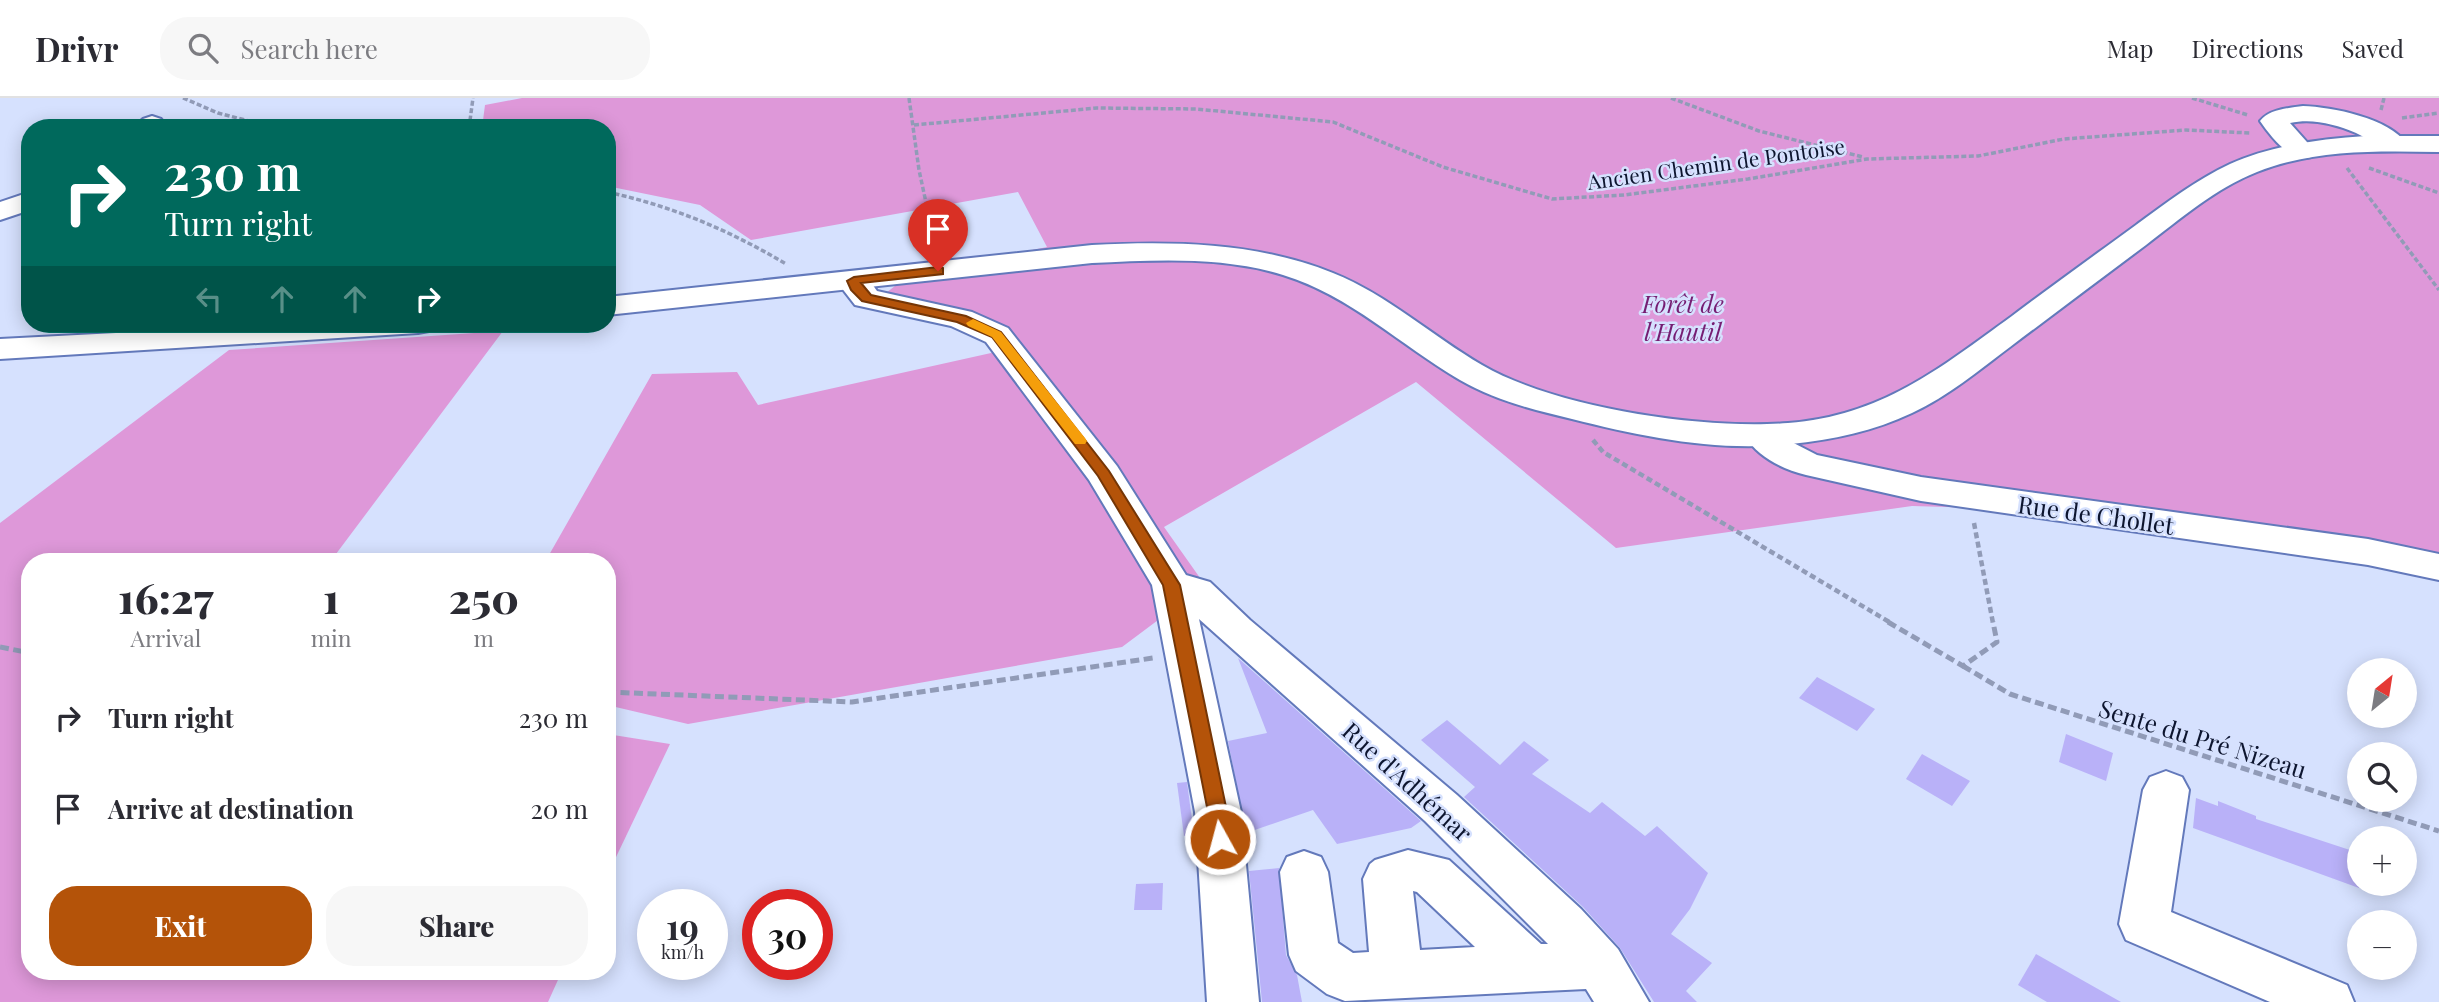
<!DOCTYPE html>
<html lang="en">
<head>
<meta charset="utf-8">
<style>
	:root { --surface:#fff; --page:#f7f7f7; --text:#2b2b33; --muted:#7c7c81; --line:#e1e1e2; --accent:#b45309 }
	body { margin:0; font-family:"Playfair Display",serif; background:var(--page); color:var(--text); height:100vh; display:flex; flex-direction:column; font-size:26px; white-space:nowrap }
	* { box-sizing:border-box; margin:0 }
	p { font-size:23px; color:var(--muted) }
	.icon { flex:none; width:38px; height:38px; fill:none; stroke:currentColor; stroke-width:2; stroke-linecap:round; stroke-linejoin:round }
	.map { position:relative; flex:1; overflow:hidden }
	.drawer { position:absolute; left:21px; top:455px; width:595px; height:427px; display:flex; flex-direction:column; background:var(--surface); border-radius:28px; box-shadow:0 4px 18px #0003 }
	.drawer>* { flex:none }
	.guide { position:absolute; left:21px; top:21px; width:595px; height:214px; border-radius:28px; box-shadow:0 4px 18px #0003; background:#00695c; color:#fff; overflow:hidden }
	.needle { width:46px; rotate:30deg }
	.tools { position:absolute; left:2347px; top:560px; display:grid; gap:14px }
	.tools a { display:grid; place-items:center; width:70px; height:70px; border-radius:50%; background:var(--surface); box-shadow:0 4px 18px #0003; font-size:35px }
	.speed { position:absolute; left:637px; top:791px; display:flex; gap:14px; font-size:35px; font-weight:700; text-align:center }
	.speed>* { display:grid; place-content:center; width:91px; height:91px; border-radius:50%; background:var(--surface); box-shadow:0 4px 18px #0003; line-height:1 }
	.speed small { font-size:18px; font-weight:400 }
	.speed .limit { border:10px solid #d22; background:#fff; color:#111 }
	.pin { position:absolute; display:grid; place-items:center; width:60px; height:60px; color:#fff; margin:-72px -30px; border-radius:50% 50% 50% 0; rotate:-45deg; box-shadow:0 0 7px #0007 }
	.pin .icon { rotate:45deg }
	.me { position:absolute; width:77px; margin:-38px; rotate:353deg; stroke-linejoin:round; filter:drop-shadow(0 0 5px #0008) }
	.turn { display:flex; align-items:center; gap:24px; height:147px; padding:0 28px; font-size:32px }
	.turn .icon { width:91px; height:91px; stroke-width:2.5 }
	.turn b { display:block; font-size:49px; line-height:60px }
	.lanes { display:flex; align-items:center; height:66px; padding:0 28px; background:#0003; justify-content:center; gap:35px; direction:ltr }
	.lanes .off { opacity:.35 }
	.eta { display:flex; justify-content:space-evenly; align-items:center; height:119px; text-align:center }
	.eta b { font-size:42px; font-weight:800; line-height:49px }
	.action { display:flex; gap:14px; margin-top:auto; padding:14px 28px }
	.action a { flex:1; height:80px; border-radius:28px; background:var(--accent); color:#fff; font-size:28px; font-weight:800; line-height:80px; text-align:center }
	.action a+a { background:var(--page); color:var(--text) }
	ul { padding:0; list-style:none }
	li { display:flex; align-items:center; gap:21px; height:91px; padding:0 28px }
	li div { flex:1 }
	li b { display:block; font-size:26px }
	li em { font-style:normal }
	header { display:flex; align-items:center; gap:42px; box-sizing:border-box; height:98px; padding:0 35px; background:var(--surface); border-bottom:2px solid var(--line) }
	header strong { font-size:33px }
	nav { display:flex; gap:38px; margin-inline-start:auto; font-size:24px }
	.search { width:490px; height:63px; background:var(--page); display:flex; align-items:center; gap:18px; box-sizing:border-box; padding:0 24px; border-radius:28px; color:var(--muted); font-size:26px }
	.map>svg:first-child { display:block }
	.green { fill:#de98d9 }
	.building { fill:#b9b1f8 }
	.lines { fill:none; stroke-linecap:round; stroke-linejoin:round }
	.minor-casing { stroke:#6379bb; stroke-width:4 }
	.major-casing { stroke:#6379bb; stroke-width:4 }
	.path-far2 { stroke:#919bb7; stroke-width:3.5; stroke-dasharray:5 2.5; stroke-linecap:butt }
	.path-far1 { stroke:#919bb7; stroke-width:4.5; stroke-dasharray:6 3.5; stroke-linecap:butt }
	.path { stroke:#919bb7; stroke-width:5; stroke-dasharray:9 4.5; stroke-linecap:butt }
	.minor { fill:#fff; fill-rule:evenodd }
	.major { fill:#fff; fill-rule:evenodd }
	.route { fill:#b45309; stroke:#753606; stroke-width:2 }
	.slow { fill:#f59e0b }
	.labels { text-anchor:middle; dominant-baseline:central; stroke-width:5; stroke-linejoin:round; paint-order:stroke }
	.far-street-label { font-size:21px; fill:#0d152f; stroke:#d6e1fe }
	.park-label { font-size:24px; font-style:italic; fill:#751d73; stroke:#d6e1fe }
	.street-label { font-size:24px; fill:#0d152f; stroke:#d6e1fe }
</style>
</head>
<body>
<header>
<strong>Drivr</strong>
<div class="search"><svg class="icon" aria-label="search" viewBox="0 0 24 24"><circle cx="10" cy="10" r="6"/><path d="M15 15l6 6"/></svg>Search here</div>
<nav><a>Map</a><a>Directions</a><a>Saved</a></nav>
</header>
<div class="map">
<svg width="2439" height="904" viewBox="0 0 2439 904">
	<rect width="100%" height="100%" fill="#d6e1fe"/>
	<g class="green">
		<polygon points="522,0 2439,0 2439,468 2050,412 1912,408 1616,450 1416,284 1164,429 1205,487 1122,549 688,626 607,607 607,464 545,464 652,276 737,274 758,307 1023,248 886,195 909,177 1047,149 1018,94 751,142 700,107 607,88 607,30 482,30 485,7"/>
		<polygon points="503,233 330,464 30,464 30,873 562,873 548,904 0,904 0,425 229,252"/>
		<polygon points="607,636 670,646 607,778"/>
	</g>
	<g class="building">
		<polygon points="1238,560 1421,723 1411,730 1337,746 1313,712 1246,735 1228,643 1267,635"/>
		<polygon points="1817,579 1875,611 1857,633 1799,600"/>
		<polygon points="1447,622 1500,667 1524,643 1549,662 1532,676 1590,715 1602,704 1645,738 1657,728 1708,775 1690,811 1671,836 1712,865 1686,893 1697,904 1654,904 1620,850 1583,809 1464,699 1475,689 1421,642"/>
		<polygon points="2066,636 2113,655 2106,683 2059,664"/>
		<polygon points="1922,656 1970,683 1952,708 1906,681"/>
		<polygon points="1187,684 1194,737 1184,738 1177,685"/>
		<polygon points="2196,700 2218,708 2218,703 2256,718 2256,721 2359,755 2359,790 2193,730"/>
		<polygon points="1279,770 1286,857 1297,877 1302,904 1262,904 1249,773"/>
		<polygon points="1163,785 1162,812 1134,812 1136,786"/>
		<polygon points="2036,856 2121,904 2047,904 2018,887"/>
	</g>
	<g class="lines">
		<g class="minor-casing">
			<g id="minor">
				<path d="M2303,8C2332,9 2389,20 2407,46L2403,52C2385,56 2373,43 2356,35C2335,26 2312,20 2290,25L2315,53L2311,59C2290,64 2272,40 2260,23C2269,11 2289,10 2303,8Z"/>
				<polygon points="152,18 161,21 165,26 162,30 133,30 143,21"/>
				<polygon points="30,94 30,112 0,122 0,104"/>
				<path d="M854,173L865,176L877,193L972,214L1008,230L1117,368L1186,477L1210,484L1250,522L1457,697L1581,811L1618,851L1649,904H1594L1586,891L1345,903L1327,896L1296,873L1289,857L1280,774L1287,759L1304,753L1321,759L1328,774L1338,845L1353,855L1369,854L1363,781L1370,766L1375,762L1408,752L1449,762L1541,846H1548L1425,723L1199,521L1241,714L1259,904H1207L1195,714L1152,487L1089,382L986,244L951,228L855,207L841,189L839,182L843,176ZM1413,793L1417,794L1475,849L1420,852Z"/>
				<path d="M1762,327L1774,330L1780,338L1817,357L1921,379L2368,441L2439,456V482L2368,467L1921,403L1806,377C1782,371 1758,359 1745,338L1750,330Z"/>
				<polygon points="2166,673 2182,679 2189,692 2171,814 2347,887 2354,904 2270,904 2126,842 2119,826 2143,692 2150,679"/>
			</g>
		</g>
		<g class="major-casing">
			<g id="major">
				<path d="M2366,38H2439V54C2378,53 2314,51 2257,74C2216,90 2180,121 2146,147C2100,181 2055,215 2010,249C1978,273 1948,298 1912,315C1874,333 1832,342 1791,346C1716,354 1643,339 1572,321C1534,312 1494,302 1460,282C1400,247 1351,198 1283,177C1222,158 1155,162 1092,165L607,217V199L1092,147C1174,143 1256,144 1333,175C1388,197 1432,238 1482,267C1556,310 1703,332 1788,325C1881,318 1939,271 2012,218C2053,187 2095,157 2136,127C2166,105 2196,82 2230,66C2272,47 2320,41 2366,38Z"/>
				<polygon points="291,226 434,226 429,233 418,235 0,261 0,241"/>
			</g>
		</g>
		<g class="path-far2">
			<polyline points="183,0 218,15 276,30"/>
			<polyline points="909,0 919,72 936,151"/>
			<polyline points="1671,0 1759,33 1863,59"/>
			<polyline points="2192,0 2248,17"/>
			<polyline points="2381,12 2384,0"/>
			<polyline points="2402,20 2439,15"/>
			<polyline points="914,27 1097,10 1196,11 1333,24 1443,69 1552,101 1624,97 1748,81 1867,61 1978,58 2064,41 2186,32 2250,35"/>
			<polyline points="469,30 473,0"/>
			<polyline points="2347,70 2439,192"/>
			<polyline points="2369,70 2439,95"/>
			<path d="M607,94C672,108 729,132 786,166"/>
		</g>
		<g class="path-far1">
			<polyline points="1593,342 1603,354 1891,525"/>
			<polyline points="1974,425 1993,525"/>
		</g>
		<g class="path">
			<polyline points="1888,524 1963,568 1997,544 1993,524"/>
			<polyline points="0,549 30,555"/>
			<polyline points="1963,568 2010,596 2439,733"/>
			<polyline points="607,594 852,604 1153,560"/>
		</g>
		<use href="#minor" class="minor"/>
		<use href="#major" class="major"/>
	</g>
	<polygon class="route" points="938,169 943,170 943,176 861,185 871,197 966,218 1001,234 1109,373 1180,487 1227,714 1230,741 1227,747 1220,749 1213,747 1208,714 1163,487 1098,378 992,239 957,224 862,203 851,192 847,183 854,179"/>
	<polygon class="slow" points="973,221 1001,234 1085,340 1087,343 1085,346 1075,346 992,239 968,228 966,225"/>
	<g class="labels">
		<g class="far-street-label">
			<text transform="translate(1716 65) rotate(-8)">Ancien Chemin de Pontoise</text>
		</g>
		<g class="park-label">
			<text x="1683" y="205">Forêt de<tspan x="1683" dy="28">l'Hautil</tspan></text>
		</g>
		<g class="street-label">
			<text transform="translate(2096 416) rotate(8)">Rue de Chollet</text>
			<text transform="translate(2203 640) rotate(17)">Sente du Pré Nizeau</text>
			<text transform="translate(1408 683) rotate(42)">Rue d'Adhémar</text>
		</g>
	</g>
</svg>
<div class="tools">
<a><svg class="needle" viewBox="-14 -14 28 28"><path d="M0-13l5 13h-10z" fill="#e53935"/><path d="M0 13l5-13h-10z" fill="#7c7c81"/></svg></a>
<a><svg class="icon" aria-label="search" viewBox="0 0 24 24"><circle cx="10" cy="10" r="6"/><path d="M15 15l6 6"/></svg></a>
<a>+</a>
<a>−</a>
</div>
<div class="speed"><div>19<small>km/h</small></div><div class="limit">30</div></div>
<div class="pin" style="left:938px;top:173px;background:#d93025"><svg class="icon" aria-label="arrive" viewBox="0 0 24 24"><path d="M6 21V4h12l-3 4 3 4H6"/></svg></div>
<svg class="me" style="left:1220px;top:741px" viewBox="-20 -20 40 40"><circle r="17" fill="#b45309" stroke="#fff" stroke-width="3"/><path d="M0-11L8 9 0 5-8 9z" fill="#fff"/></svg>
<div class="guide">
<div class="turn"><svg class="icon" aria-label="right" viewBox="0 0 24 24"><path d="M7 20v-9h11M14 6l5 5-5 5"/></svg><div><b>230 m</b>Turn right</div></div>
<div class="lanes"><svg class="icon off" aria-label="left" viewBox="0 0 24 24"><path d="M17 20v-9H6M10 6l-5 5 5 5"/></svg><svg class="icon off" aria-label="ahead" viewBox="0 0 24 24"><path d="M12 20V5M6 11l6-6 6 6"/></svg><svg class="icon off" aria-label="ahead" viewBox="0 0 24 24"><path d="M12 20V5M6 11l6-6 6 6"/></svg><svg class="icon" aria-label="right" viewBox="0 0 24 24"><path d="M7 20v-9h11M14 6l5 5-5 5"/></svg></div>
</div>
<section class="drawer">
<div class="eta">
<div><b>16:27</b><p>Arrival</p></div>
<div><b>1</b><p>min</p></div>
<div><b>250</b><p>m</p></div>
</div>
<ul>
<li><svg class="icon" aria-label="right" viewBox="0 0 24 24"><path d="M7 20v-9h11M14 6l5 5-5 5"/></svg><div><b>Turn right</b></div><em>230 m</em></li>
<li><svg class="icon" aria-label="arrive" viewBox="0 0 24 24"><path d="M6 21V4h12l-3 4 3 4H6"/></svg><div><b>Arrive at destination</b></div><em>20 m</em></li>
</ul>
<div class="action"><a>Exit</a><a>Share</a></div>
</section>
</div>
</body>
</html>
